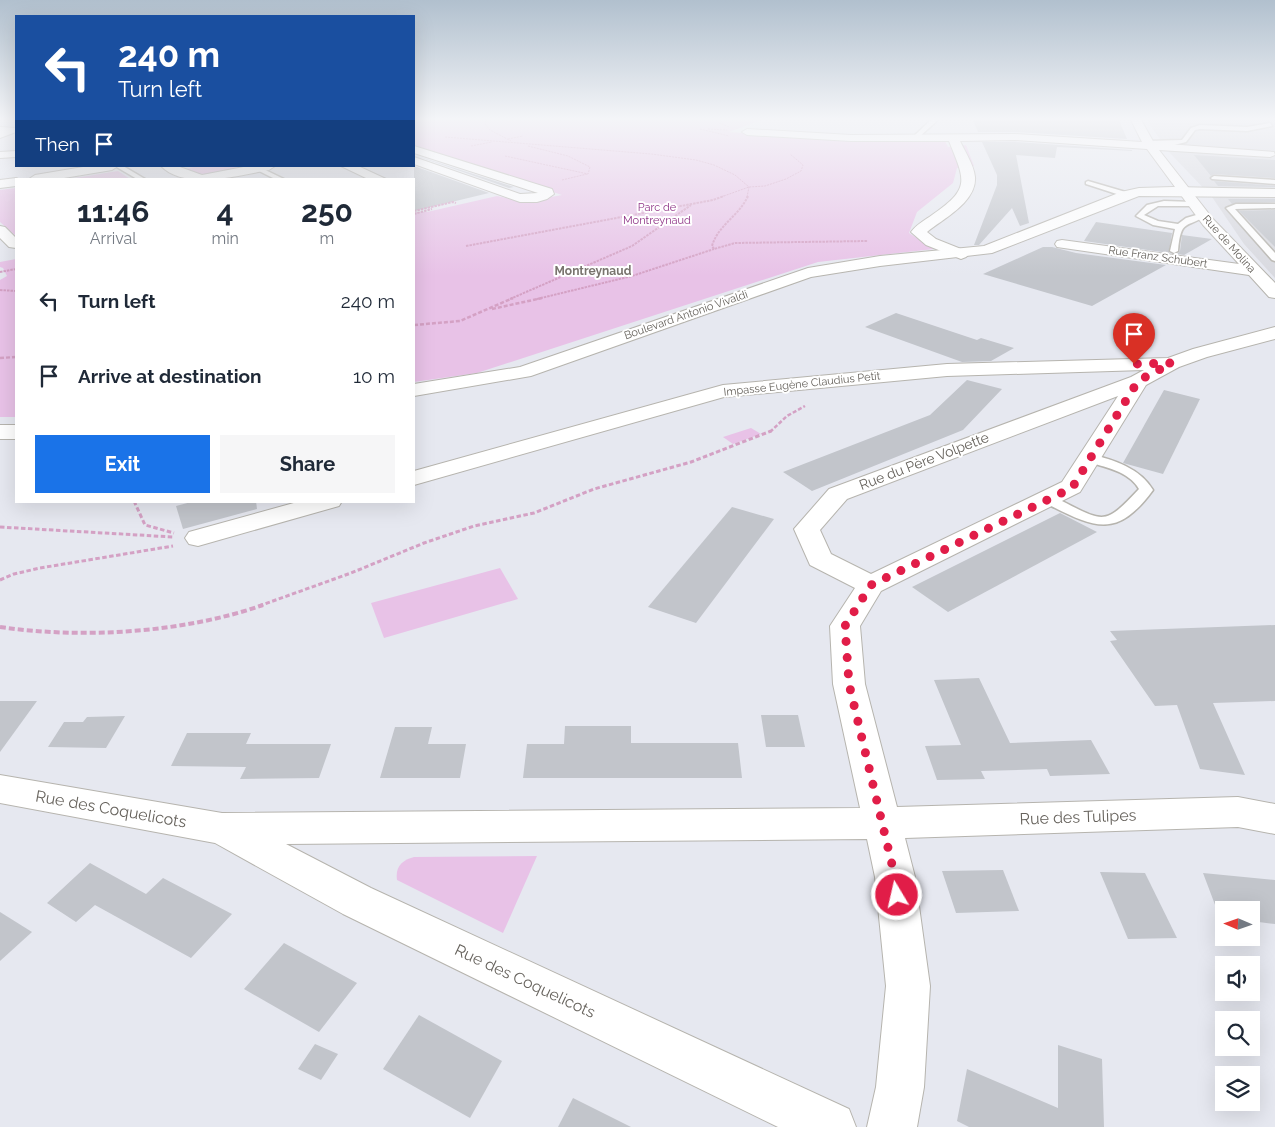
<!DOCTYPE html>
<html lang="en">
<head>
<meta charset="utf-8">
<style>
	:root { --surface:#fff; --page:#f6f6f7; --text:#1f2937; --muted:#747a83; --accent:#1a73e8 }
	body { margin:0; font-family:Raleway,sans-serif; background:var(--page); color:var(--text); height:100vh; display:flex; flex-direction:column; font-size:19px; white-space:nowrap }
	* { box-sizing:border-box; margin:0 }
	p { font-size:16px; color:var(--muted) }
	.icon { flex:none; width:28px; height:28px; fill:none; stroke:currentColor; stroke-width:2; stroke-linecap:round; stroke-linejoin:round }
	.map { position:relative; flex:1; overflow:hidden }
	.panel { position:absolute; left:15px; top:178px; width:400px; height:325px; display:flex; flex-direction:column; background:var(--surface); border-radius:0px; box-shadow:0 5px 20px #0002 }
	.panel>* { flex:none }
	.guide { position:absolute; left:15px; top:15px; width:400px; height:152px; border-radius:0px; box-shadow:0 5px 20px #0002; background:#1a4fa0; color:#fff; overflow:hidden }
	.needle { width:32px; rotate:272deg }
	.tools { position:absolute; left:1215px; top:901px; display:grid; gap:10px }
	.tools a { display:grid; place-items:center; width:45px; height:45px; border-radius:0px; background:var(--surface); box-shadow:0 5px 20px #0002; font-size:25px }
	.pin { position:absolute; display:grid; place-items:center; width:42px; height:42px; color:#fff; margin:-51px -21px; border-radius:50% 50% 50% 0; rotate:-45deg; box-shadow:0 0 5px #0007 }
	.pin .icon { rotate:45deg }
	.me { position:absolute; width:55px; margin:-28px; rotate:351deg; stroke-linejoin:round; filter:drop-shadow(0 0 4px #0008) }
	.turn { display:flex; align-items:center; gap:18px; height:105px; padding:0 20px; font-size:22px }
	.turn .icon { width:65px; height:65px; stroke-width:2.5 }
	.turn b { display:block; font-size:35px; line-height:42px }
	.then { display:flex; align-items:center; height:48px; padding:0 20px; background:#0003; gap:10px; font-size:19px }
	.eta { display:flex; justify-content:space-evenly; align-items:center; height:85px; text-align:center }
	.eta b { font-size:30px; font-weight:700; line-height:35px }
	.cta { display:flex; gap:10px; margin-top:auto; padding:10px 20px }
	.cta a { flex:1; height:58px; border-radius:0px; background:var(--accent); color:#fff; font-size:20px; font-weight:700; line-height:58px; text-align:center }
	.cta a+a { background:var(--page); color:var(--text) }
	ul { padding:0; list-style:none }
	li { display:flex; align-items:center; gap:15px; height:75px; padding:0 20px }
	li div { flex:1 }
	li b { display:block; font-size:19px }
	li em { font-style:normal }
	.map>svg:first-child { display:block }
	.industrial { fill:#d8d9df }
	.green { fill:#e8c2e7 }
	.building { fill:#c2c5cb }
	.lines { fill:none; stroke-linecap:round; stroke-linejoin:round }
	.service-casing { stroke:#b6b4ae; stroke-width:3 }
	.minor-casing { stroke:#b6b4ae; stroke-width:2 }
	.tertiary-casing { stroke:#b6b4ae; stroke-width:2 }
	.path-far4 { stroke:#d4a1c4; stroke-width:1; stroke-dasharray:2 1; stroke-linecap:butt }
	.path-far3 { stroke:#d4a1c4; stroke-width:2; stroke-dasharray:2.5 1; stroke-linecap:butt }
	.path-far2 { stroke:#d4a1c4; stroke-width:2.5; stroke-dasharray:4 2; stroke-linecap:butt }
	.path-far1 { stroke:#d4a1c4; stroke-width:3; stroke-dasharray:4.5 2.5; stroke-linecap:butt }
	.path { stroke:#d4a1c4; stroke-width:4; stroke-dasharray:6 3; stroke-linecap:butt }
	.service { fill:#fff; fill-rule:evenodd }
	.minor { fill:#fff; fill-rule:evenodd }
	.tertiary { fill:#fff; fill-rule:evenodd }
	.route { stroke:#e11d48; stroke-width:9; stroke-dasharray:0 16.2 }
	.labels { text-anchor:middle; dominant-baseline:central; stroke-width:4; stroke-linejoin:round; paint-order:stroke }
	.far-park-label { font-size:11px; fill:#8f3587; stroke:#fff }
	.far-street-label { font-size:11px; fill:#67635d; stroke:#fff }
	.far-neighbourhood-label { font-size:12px; font-weight:bold; fill:#79746e; stroke:#fff }
	.street-label { font-size:14px; fill:#67635d; stroke:#fff }
	.near-street-label { font-size:16px; fill:#67635d; stroke:#fff }
</style>
</head>
<body>
<div class="map">
<svg width="1275" height="1127" viewBox="0 0 1275 1127">
	<rect width="100%" height="100%" fill="#e6e8f0"/>
	<polygon class="industrial" points="1145,118 1275,118 1275,278 1244,244 1212,197 1169,152"/>
	<g class="green">
		<polygon points="414,118 767,118 729,132 844,140 945,141 948,147 966,145 974,166 957,168 953,183 917,212 909,233 934,249 818,262 477,373 414,382 414,212 427,212 497,196 511,199 535,200 562,195 414,146"/>
		<path d="M197,166H256C235,170 205,181 185,169Z"/>
		<polygon points="118,171 130,179 69,179"/>
		<polygon points="16,188 16,236 0,222 0,190"/>
		<polygon points="16,259 16,417 0,417 0,280 7,276 3,268 0,267 0,262"/>
		<polygon points="751,428 761,434 733,444 723,437"/>
		<polygon points="500,568 518,599 384,638 371,603"/>
		<path d="M537,856L503,933L397,880C395,867 402,860 414,857Z"/>
	</g>
	<g class="building">
		<polygon points="972,118 1118,118 1127,139 1015,132 978,132"/>
		<polygon points="982,142 1015,142 1132,150 1132,151 1057,147 1055,158 1016,155 1029,223 1020,226 1012,208 979,245 974,245 997,185 997,175"/>
		<polygon points="414,155 514,187 509,188"/>
		<polygon points="1194,155 1275,160 1275,178 1214,174 1211,176"/>
		<polygon points="414,166 489,193 414,211"/>
		<polygon points="1214,181 1275,186 1275,187 1218,186"/>
		<polygon points="1228,199 1275,199 1275,202 1232,204"/>
		<polygon points="1275,210 1275,247 1239,211"/>
		<polygon points="1096,222 1172,233 1169,253 1084,241"/>
		<polygon points="1182,235 1212,239 1184,255 1177,254 1180,251"/>
		<polygon points="1043,247 1052,247 1076,253 1166,265 1092,306 983,274"/>
		<polygon points="896,313 977,340 981,338 1014,348 991,361 962,362 865,327"/>
		<polygon points="967,380 1002,389 963,430 812,491 783,472 930,415"/>
		<polygon points="1164,390 1200,399 1163,474 1123,463"/>
		<polygon points="195,501 256,501 257,509 183,529 176,506"/>
		<polygon points="732,507 774,519 696,623 648,607"/>
		<polygon points="1060,513 1097,532 948,612 912,587"/>
		<polygon points="1275,625 1275,701 1213,703 1245,775 1200,769 1177,705 1155,706 1110,641 1117,640 1110,631"/>
		<polygon points="979,678 1010,743 1091,740 1110,774 1050,776 1047,769 981,771 985,779 937,780 925,746 961,745 934,680"/>
		<polygon points="0,701 37,701 0,752"/>
		<polygon points="761,715 798,715 805,747 766,747"/>
		<polygon points="125,716 106,748 48,747 64,722 83,722 87,717"/>
		<polygon points="565,726 631,726 631,743 738,743 742,778 523,778 527,744 564,744"/>
		<polygon points="395,727 432,727 428,744 466,744 460,778 380,778"/>
		<polygon points="187,733 251,733 246,744 331,744 319,778 240,779 246,767 171,766"/>
		<polygon points="90,863 146,894 163,878 232,914 191,958 95,905 76,922 47,903"/>
		<polygon points="1003,870 1019,911 956,913 942,871"/>
		<polygon points="1100,872 1145,873 1177,938 1128,939"/>
		<polygon points="1203,873 1275,880 1275,924 1251,921 1251,910 1224,910 1224,918 1220,918"/>
		<polygon points="0,912 32,932 0,961"/>
		<polygon points="284,943 357,983 319,1032 244,989"/>
		<polygon points="419,1015 502,1061 470,1118 383,1069"/>
		<polygon points="315,1044 338,1054 321,1080 298,1069"/>
		<polygon points="1058,1045 1102,1059 1104,1127 969,1127 957,1121 967,1069 1058,1108"/>
		<polygon points="573,1098 631,1127 558,1127"/>
	</g>
	<g class="lines">
		<g class="service-casing">
			<g id="service">
				<polygon points="933,118 940,118 918,138 914,138 914,136"/>
				<polygon points="1270,123 1272,126 1247,131 1200,129 1195,130 1186,142 1174,145 1148,145 1145,143 1148,141 1182,140 1191,128 1200,125 1247,127"/>
				<polygon points="115,166 123,166 145,179 137,179"/>
				<polygon points="255,167 259,167 284,179 275,179 255,169"/>
				<polygon points="1214,176 1275,180 1275,184 1212,179 1211,178"/>
				<polygon points="1088,181 1129,193 1130,195 1126,197 1086,184 1086,182"/>
				<path d="M1164,201L1194,202L1198,204L1194,206H1158L1144,215L1158,221L1178,224L1186,218L1203,213L1207,215C1186,229 1181,218 1178,251L1174,253L1170,251L1175,229L1153,225L1136,216L1147,205Z"/>
				<polygon points="1236,204 1275,204 1275,208 1235,209 1275,253 1275,261 1272,260 1226,208"/>
				<path d="M1090,454C1114,460 1140,468 1153,490C1115,542 1092,526 1043,502L1041,499L1043,496C1050,494 1055,497 1062,501C1105,523 1105,525 1139,489C1129,471 1104,467 1085,461L1084,458L1085,455Z"/>
			</g>
		</g>
		<g class="minor-casing">
			<g id="minor">
				<path d="M1130,118H1140L1154,143L1274,152L1275,155L1270,157L1159,150L1213,219L1275,283V298L1269,297L1249,275L1057,247L1055,244L1057,241L1062,240L1239,264L1203,225L1147,149L1015,140L960,141C965,152 974,165 975,177C977,202 943,219 927,232L936,239L966,251L969,254L966,257L961,259L926,245L911,232C916,225 925,220 932,215C971,188 965,181 949,141H851L747,135L742,132L747,129L851,135L1015,134L1142,142Z"/>
				<polygon points="0,127 16,128 16,132 0,138"/>
				<polygon points="414,146 552,189 554,194 547,199 537,202 520,202 414,164 414,157 520,194 538,193 414,153"/>
				<polygon points="89,166 118,166 112,170 58,179 29,179 35,175"/>
				<path d="M161,166H177L202,175L249,166H275L269,170C240,175 185,191 161,166Z"/>
				<polygon points="341,166 358,166 386,179 368,179"/>
				<polygon points="16,178 18,179 16,179 16,186 0,188 0,180"/>
				<polygon points="0,226 5,227 16,238 16,248 9,247 0,238"/>
				<path d="M1275,327V339L1207,357L1179,367L1146,385L1080,492L881,591L860,626L865,684L897,807L1238,797L1275,804V834L1238,827L905,838L915,877L930,986L924,1087L917,1127H867L876,1087L886,986L875,877L867,839L286,844L371,888L849,1109L856,1127H778L343,914L215,843L0,803V775L222,813L860,808L833,684L830,626L855,588L810,565L794,529L829,489L1131,377L1144,370L947,376L724,397L414,485V471L723,385L947,364L1168,358L1193,349ZM1118,396L1062,482L871,574L831,554L820,530L847,499Z"/>
				<polygon points="301,501 342,501 339,506 198,546 189,544 185,538 189,532"/>
			</g>
		</g>
		<g class="tertiary-casing">
			<g id="tertiary">
				<polygon points="16,151 16,157 0,158 0,152"/>
				<polygon points="1173,187 1275,189 1275,197 1139,196 992,253 880,266 811,277 531,376 414,396 414,384 520,367 808,268 880,256 984,246 1121,192 1139,188"/>
				<rect x="0" y="425" width="16" height="14"/>
			</g>
		</g>
		<g class="path-far4">
			<polyline points="486,118 485,124 490,130 511,141"/>
			<polyline points="729,127 719,123 731,118"/>
			<polyline points="700,129 729,136"/>
			<polyline points="708,129 727,130"/>
			<polyline points="445,137 651,154 696,160 714,165 735,175 749,187 747,197"/>
			<polyline points="508,139 523,136"/>
			<polyline points="471,146 492,142"/>
			<polyline points="528,146 568,156 590,167 588,174"/>
			<polyline points="505,156 588,174"/>
			<polyline points="562,180 587,174"/>
			<polyline points="721,197 749,187 765,186 786,179 801,171 803,165 790,154"/>
		</g>
		<g class="path-far3">
			<path d="M748,196C739,216 718,225 712,246L714,249L735,243L868,241"/>
			<polyline points="414,211 453,202 456,203"/>
			<polyline points="414,214 432,209"/>
			<polyline points="466,246 713,200 724,196"/>
			<polyline points="0,272 16,269"/>
			<polyline points="0,290 16,291"/>
			<polyline points="510,299 632,246 691,205"/>
			<polyline points="537,299 632,276 714,249"/>
		</g>
		<g class="path-far2">
			<polyline points="492,309 542,298"/>
			<polyline points="414,325 460,321 513,298"/>
			<polyline points="0,358 16,357"/>
			<polyline points="770,432 787,416 805,406"/>
		</g>
		<g class="path-far1">
			<polyline points="134,501 145,525 174,533"/>
			<polyline points="0,527 173,537"/>
			<polyline points="0,580 14,574 40,568 173,546"/>
			<polyline points="259,606 351,573 424,543 474,526 534,513 594,489 691,462 771,431"/>
		</g>
		<path class="path" d="M0,627C83,639 183,633 263,605"/>
		<use href="#service" class="service"/>
		<use href="#minor" class="minor"/>
		<use href="#tertiary" class="tertiary"/>
	</g>
	<linearGradient id="sky" x2="0" y2="1"><stop stop-color="#b1c0ce"/><stop offset="0.43" stop-color="#f4f5f8"/><stop offset="1" stop-color="#f4f5f8" stop-opacity="0"/></linearGradient>
	<rect width="1275" height="276" fill="url(#sky)"/>
	<g class="lines">
		<polyline class="route" points="897,895 895,877 849,684 845,626 871,585 1072,488 1138,381 1172,363 1134,364"/>
	</g>
	<g class="labels">
		<g class="far-park-label">
			<text x="657" y="207">Parc de<tspan x="657" dy="13">Montreynaud</tspan></text>
		</g>
		<g class="far-street-label">
			<text transform="translate(1229 244) rotate(48)">Rue de Molina</text>
			<text transform="translate(1158 257) rotate(8)">Rue Franz Schubert</text>
			<text transform="translate(686 315) rotate(-19)">Boulevard Antonio Vivaldi</text>
			<text transform="translate(802 384) rotate(-6)">Impasse Eugène Claudius Petit</text>
		</g>
		<g class="far-neighbourhood-label">
			<text x="593" y="271">Montreynaud</text>
		</g>
		<g class="street-label">
			<text transform="translate(924 461) rotate(-21)">Rue du Père Volpette</text>
		</g>
		<g class="near-street-label">
			<text transform="translate(111 809) rotate(10)">Rue des Coquelicots</text>
			<text transform="translate(1078 817) rotate(-2)">Rue des Tulipes</text>
			<text transform="translate(525 981) rotate(25)">Rue des Coquelicots</text>
		</g>
	</g>
</svg>
<div class="tools">
<a><svg class="needle" viewBox="-14 -14 28 28"><path d="M0-13l5 13h-10z" fill="#e53935"/><path d="M0 13l5-13h-10z" fill="#747a83"/></svg></a>
<a><svg class="icon" aria-label="sound" viewBox="0 0 24 24"><path d="M4 9h4l5-4v14l-5-4H4zM17 9q2 3 0 6"/></svg></a>
<a><svg class="icon" aria-label="search" viewBox="0 0 24 24"><circle cx="10" cy="10" r="6"/><path d="M15 15l6 6"/></svg></a>
<a><svg class="icon" aria-label="layers" viewBox="0 0 24 24"><path d="M12 4l9 5-9 5-9-5zM3 14l9 5 9-5"/></svg></a>
</div>
<div class="pin" style="left:1134px;top:364px;background:#d93025"><svg class="icon" aria-label="arrive" viewBox="0 0 24 24"><path d="M6 21V4h12l-3 4 3 4H6"/></svg></div>
<svg class="me" style="left:897px;top:895px" viewBox="-20 -20 40 40"><circle r="17" fill="#e11d48" stroke="#fff" stroke-width="3"/><path d="M0-11L8 9 0 5-8 9z" fill="#fff"/></svg>
<div class="guide">
<div class="turn"><svg class="icon" aria-label="left" viewBox="0 0 24 24"><path d="M17 20v-9H6M10 6l-5 5 5 5"/></svg><div><b>240 m</b>Turn left</div></div>
<div class="then">Then<svg class="icon" aria-label="arrive" viewBox="0 0 24 24"><path d="M6 21V4h12l-3 4 3 4H6"/></svg></div>
</div>
<section class="panel">
<div class="eta">
<div><b>11:46</b><p>Arrival</p></div>
<div><b>4</b><p>min</p></div>
<div><b>250</b><p>m</p></div>
</div>
<ul>
<li><svg class="icon" aria-label="left" viewBox="0 0 24 24"><path d="M17 20v-9H6M10 6l-5 5 5 5"/></svg><div><b>Turn left</b></div><em>240 m</em></li>
<li><svg class="icon" aria-label="arrive" viewBox="0 0 24 24"><path d="M6 21V4h12l-3 4 3 4H6"/></svg><div><b>Arrive at destination</b></div><em>10 m</em></li>
</ul>
<div class="cta"><a>Exit</a><a>Share</a></div>
</section>
</div>
</body>
</html>
